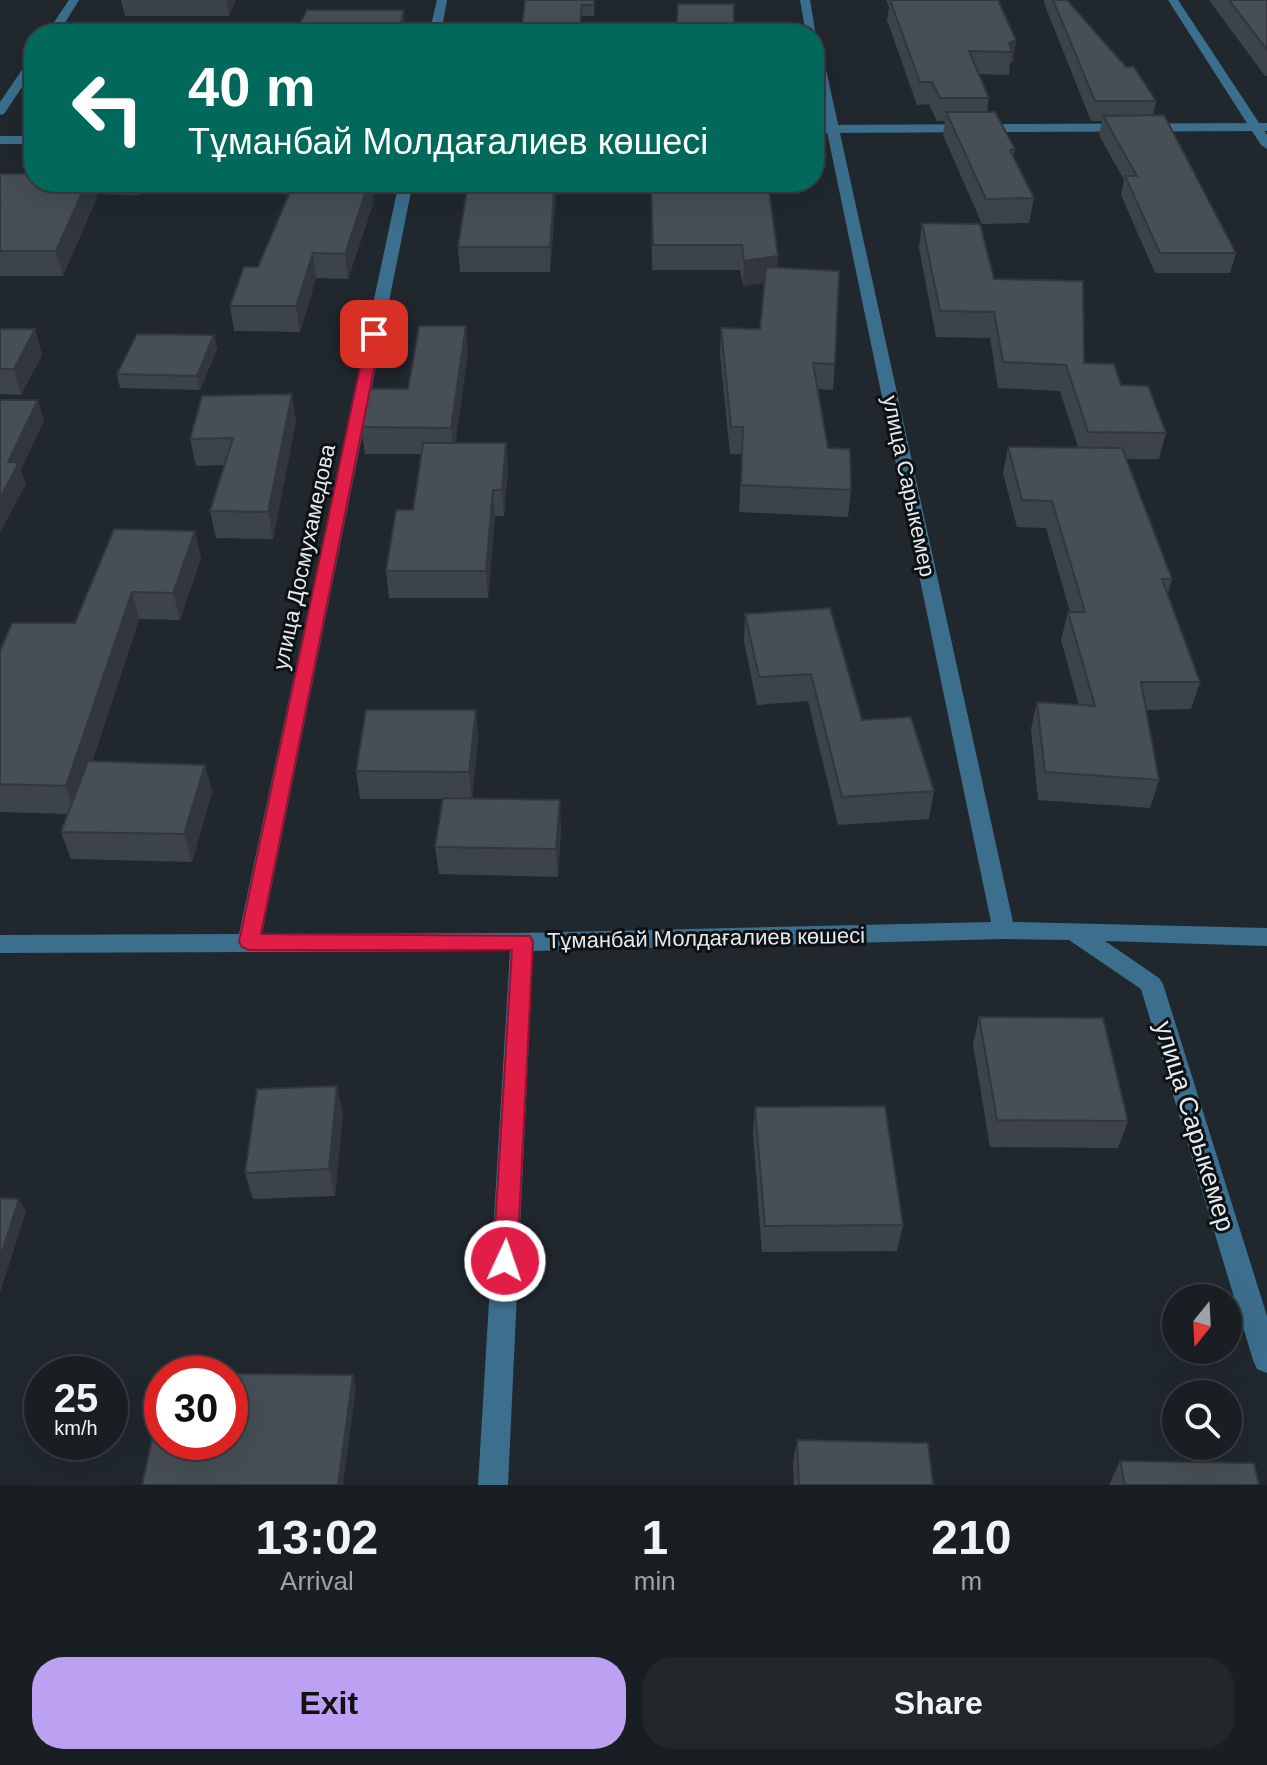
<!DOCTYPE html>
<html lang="en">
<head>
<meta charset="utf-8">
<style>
	:root { --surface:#181e22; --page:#21272a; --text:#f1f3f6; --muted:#9fa2a5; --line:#363c40; --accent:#bca0f2 }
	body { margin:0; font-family:Arial,sans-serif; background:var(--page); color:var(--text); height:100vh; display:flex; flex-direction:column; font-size:30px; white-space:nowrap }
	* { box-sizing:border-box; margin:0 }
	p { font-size:26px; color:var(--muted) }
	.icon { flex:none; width:44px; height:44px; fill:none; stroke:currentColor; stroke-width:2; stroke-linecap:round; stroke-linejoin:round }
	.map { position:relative; height:1485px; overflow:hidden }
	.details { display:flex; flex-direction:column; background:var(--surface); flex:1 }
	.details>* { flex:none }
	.hud { position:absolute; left:24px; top:24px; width:800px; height:168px; border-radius:32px; box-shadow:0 8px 32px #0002,0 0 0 2px var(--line); background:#00695c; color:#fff; overflow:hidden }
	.needle { width:52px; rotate:198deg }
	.tools { position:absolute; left:1162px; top:1284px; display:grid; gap:16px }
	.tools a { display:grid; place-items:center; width:80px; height:80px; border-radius:50%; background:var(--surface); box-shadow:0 8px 32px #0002,0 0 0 2px var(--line); font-size:40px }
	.speed { position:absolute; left:24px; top:1356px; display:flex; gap:16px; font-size:40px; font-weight:700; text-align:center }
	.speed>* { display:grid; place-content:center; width:104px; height:104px; border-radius:50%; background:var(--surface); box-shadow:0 8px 32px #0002,0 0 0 2px var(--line); line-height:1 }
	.speed small { font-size:20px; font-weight:400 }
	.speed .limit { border:12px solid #d22; background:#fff; color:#111 }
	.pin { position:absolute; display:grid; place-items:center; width:68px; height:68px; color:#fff; margin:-34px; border-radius:16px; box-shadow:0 4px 12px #0006 }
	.me { position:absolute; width:88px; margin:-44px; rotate:3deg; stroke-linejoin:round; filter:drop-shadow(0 0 6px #0008) }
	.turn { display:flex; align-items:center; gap:28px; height:168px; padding:0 32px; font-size:36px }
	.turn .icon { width:104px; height:104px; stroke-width:2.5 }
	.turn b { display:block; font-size:56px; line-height:68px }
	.eta { display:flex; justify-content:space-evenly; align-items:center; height:136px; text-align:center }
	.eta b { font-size:48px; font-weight:600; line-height:56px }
	.cta { display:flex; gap:16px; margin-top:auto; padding:16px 32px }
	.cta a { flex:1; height:92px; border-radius:32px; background:var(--accent); color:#111; font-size:32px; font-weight:600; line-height:92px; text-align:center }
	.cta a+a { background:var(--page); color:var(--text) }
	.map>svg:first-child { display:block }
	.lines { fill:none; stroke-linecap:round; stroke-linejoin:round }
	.service { fill:#3c6f8d; fill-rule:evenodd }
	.minor { fill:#3c6f8d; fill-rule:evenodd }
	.wall { fill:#3c4449 }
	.shaded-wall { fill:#31373c }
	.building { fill:#464f55; stroke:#31373c; stroke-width:2 }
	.route { fill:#e11d48; stroke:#92132f; stroke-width:2 }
	.labels { text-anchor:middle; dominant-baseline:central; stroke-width:6; stroke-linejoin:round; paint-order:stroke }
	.street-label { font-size:22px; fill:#e4eaed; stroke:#0d1113 }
	.near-street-label { font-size:26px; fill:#e4eaed; stroke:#0d1113 }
</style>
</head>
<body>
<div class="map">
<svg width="1267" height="1485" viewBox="0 0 1267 1485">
	<rect width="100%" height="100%" fill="#20282e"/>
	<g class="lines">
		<g class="service">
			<polygon points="1267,123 1267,131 814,133 814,125"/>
			<rect x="0" y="136" width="34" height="8"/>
		</g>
		<g class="minor">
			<polygon points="69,0 79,0 58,34 46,34"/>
			<polygon points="437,0 447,0 441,34 429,34"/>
			<polygon points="800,0 810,0 816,36 806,34"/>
			<polygon points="1168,0 1178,0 1267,135 1267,149 1261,145"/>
			<polygon points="814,39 820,42 1013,922 1267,928 1267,946 1105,941 1159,978 1163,984 1267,1316 1267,1373 1257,1369 1253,1360 1141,989 1069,940 1004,939 533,951 508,1485 478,1485 510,951 0,953 0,935 239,934 399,182 413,182 262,934 522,933 991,922 814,69"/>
			<polygon points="34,57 34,69 4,114 0,115 0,102 30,58"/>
		</g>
	</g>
	<g class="wall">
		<polygon points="121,0 236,0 229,16 125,16"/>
		<polygon points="594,0 594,16 582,16 521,34"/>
		<polygon points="886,0 998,0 1016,40 1013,62 1010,63 1009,75 978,74 989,98 987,112 1015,149 1013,157 1034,198 1029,223 982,224 943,135 945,121 937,121 929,104 917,105 887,20 889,7"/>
		<polygon points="1044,0 1067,0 1156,101 1153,116 1236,253 1230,273 1155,273 1121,195 1124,180 1099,135 1102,121 1091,121 1044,3"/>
		<polygon points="1209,0 1267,0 1267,76 1265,76"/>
		<polygon points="0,174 34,182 147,182 138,195 96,194 97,197 63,276 0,276"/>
		<polygon points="468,182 556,182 556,195 550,272 460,272 458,247"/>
		<polygon points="651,182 777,267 835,364 833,390 818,389 828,448 851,490 848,517 739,512 742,454 730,454 720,354 721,328 760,329 764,283 743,286 740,270 652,270"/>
		<polygon points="374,201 348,279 316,278 300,332 234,331 230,306 258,267"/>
		<polygon points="922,223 994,279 1084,363 1121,385 1166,433 1159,459 1126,459 1172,579 1168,594 1200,682 1191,709 1146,710 1159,780 1150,808 1038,800 1031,729 1037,702 1079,705 1061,640 1068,612 1070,612 1046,528 1017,527 1003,473 1008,447 1078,447 1060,391 998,388 990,338 936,337 919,248"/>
		<polygon points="0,329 35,329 42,355 21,395 0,394"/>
		<polygon points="214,335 217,349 200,390 120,388 117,374"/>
		<polygon points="468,352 455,443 508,469 504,516 495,516 488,598 389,598 386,571 413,510 422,454 365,454 361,427 408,389"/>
		<polygon points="296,421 273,539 216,538 210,511 225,465 196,466 190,439"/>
		<polygon points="114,529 201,558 180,620 139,619 92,762 205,765 212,792 192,862 71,859 61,832 68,814 0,812 0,651 75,623"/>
		<polygon points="745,614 862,720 934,791 929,819 838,825 808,701 757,705 744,641"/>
		<polygon points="476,710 478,738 472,799 561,828 558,877 439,874 435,847 442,799 360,799 356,771"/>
		<polygon points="979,1017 1128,1121 1118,1148 990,1147 973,1044"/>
		<polygon points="755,1107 903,1225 897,1251 762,1252 753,1134"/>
		<polygon points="343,1113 335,1196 253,1199 245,1173"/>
		<polygon points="797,1440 933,1485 794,1485 793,1463"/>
		<polygon points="1120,1461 1259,1485 1109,1485"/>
	</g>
	<g class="shaded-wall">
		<polygon points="226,0 236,0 229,16"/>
		<polygon points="404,10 405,34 398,34"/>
		<polygon points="1016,40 1013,62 1010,63 1012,52 1009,43"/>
		<polygon points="87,182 93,182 97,197 63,276 56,251"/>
		<polygon points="136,182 147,182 138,195"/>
		<polygon points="369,182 372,182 374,201 348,279 345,254"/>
		<polygon points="555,182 556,182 556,195 550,272 550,247"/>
		<polygon points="313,253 316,278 300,332 296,306"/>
		<polygon points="778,256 776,281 743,286 744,261"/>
		<polygon points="466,326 468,352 454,454 451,428"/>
		<polygon points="35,329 42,355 21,395 14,369"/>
		<polygon points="214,335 217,349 200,390 197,376"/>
		<polygon points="292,394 296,421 273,539 268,512"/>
		<polygon points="38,400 44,421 21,470 26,484 0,533 0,498 8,462"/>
		<polygon points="506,443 508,469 504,516 502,490"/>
		<polygon points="493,490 495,516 488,598 486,571"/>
		<polygon points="195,531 201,558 180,620 173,593"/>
		<polygon points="132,592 139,619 75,814 66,786"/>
		<polygon points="476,710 478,738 472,800 469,772"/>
		<polygon points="205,765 212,792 192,862 184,834"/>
		<polygon points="560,800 561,828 558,877 556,849"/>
		<polygon points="337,1086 343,1113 335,1196 329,1169"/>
		<polygon points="19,1199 26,1212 0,1293 0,1258"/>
		<polygon points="353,1375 356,1388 343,1485 338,1485"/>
	</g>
	<g class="building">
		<polygon points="525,0 594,0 594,5 582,5 579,34 521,34"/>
		<polygon points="890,0 998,0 1016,40 1009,43 1012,52 969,51 989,98 940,98 932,82 920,82"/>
		<polygon points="1053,0 1067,0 1126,67 1134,67 1156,101 1095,101"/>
		<polygon points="1229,0 1267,0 1267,50"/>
		<polygon points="678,4 734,4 734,34 676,34"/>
		<polygon points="307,10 404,10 398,34 294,34"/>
		<polygon points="946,112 995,112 1015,149 1010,150 1034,198 986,199"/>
		<polygon points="1164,115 1236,253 1160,253 1125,176 1137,176 1103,116"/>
		<polygon points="0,174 34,174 34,182 87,182 56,251 0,251"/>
		<polygon points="294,182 369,182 345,254 313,253 296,306 230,306 244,267 258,267"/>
		<polygon points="468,182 555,182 550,247 458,247"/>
		<polygon points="651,182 768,182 778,256 744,261 742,245 653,245"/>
		<polygon points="922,223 980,224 994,279 1083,281 1084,363 1114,364 1121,385 1148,386 1166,433 1088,432 1066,365 1003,362 994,312 940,311"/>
		<polygon points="766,267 839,271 835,364 813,363 828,448 850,449 851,490 741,485 743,427 731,427 721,328 760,329"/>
		<polygon points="419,326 466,326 451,428 361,427 370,389 408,389"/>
		<polygon points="0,329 35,329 14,369 0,369"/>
		<polygon points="137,334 214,335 197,376 117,374"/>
		<polygon points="292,394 268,512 210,511 233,438 190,439 202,396"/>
		<polygon points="0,400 38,400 8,462 19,462 0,498"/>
		<polygon points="423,443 506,443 502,490 493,490 486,571 386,571 396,510 413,510"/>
		<polygon points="1008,447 1122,448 1172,579 1162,579 1200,682 1141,682 1159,780 1045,772 1037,702 1095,706 1068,612 1085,612 1052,501 1022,500"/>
		<polygon points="114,529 195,531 173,593 132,592 66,786 0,784 0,651 12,623 75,623"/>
		<polygon points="830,608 862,720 911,717 934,791 842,797 811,674 759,677 745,614"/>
		<polygon points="366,710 476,710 469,772 356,771"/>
		<polygon points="88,761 205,765 184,834 61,832"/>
		<polygon points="443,798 560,800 556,849 435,847"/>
		<polygon points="979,1017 1103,1018 1128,1121 997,1120"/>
		<polygon points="337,1086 329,1169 245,1173 257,1089"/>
		<polygon points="885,1106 903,1225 765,1226 755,1107"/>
		<polygon points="0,1198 19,1199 0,1258"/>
		<polygon points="167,1373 353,1375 338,1485 142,1485 162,1394 162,1442 230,1442 230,1374"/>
		<polygon points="797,1440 928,1443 933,1485 799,1485"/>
		<polygon points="1120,1461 1254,1463 1259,1485 1125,1485"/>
	</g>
	<polygon class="route" points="374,330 381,334 261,934 530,936 533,942 517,1261 513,1269 505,1272 496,1269 493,1261 512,950 249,950 242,947 239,942 367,334"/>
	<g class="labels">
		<g class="street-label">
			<text transform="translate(909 486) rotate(78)">улица Сарыкемер</text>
			<text transform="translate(304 557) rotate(-78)">улица Досмухамедова</text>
			<text transform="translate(706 938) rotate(-1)">Тұманбай Молдағалиев көшесі</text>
		</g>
		<g class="near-street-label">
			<text transform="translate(1195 1126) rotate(73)">улица Сарыкемер</text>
		</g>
	</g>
</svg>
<div class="tools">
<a><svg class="needle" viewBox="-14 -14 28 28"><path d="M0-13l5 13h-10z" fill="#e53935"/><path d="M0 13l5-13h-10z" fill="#9fa2a5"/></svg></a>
<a><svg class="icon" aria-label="search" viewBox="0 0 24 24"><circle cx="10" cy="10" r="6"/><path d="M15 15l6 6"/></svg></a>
</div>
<div class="speed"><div>25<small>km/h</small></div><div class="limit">30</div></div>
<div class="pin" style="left:374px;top:334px;background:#d93025"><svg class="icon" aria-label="arrive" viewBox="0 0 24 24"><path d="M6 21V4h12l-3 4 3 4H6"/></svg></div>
<svg class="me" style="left:505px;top:1261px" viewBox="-20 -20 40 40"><circle r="17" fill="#e11d48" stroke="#fff" stroke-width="3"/><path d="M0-11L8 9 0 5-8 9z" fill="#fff"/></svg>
<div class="hud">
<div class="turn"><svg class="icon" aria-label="left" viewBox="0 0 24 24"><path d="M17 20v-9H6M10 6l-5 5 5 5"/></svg><div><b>40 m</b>Тұманбай Молдағалиев көшесі</div></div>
</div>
</div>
<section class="details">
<div class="eta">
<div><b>13:02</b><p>Arrival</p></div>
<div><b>1</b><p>min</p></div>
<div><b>210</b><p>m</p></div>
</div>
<div class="cta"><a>Exit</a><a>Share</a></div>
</section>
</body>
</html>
